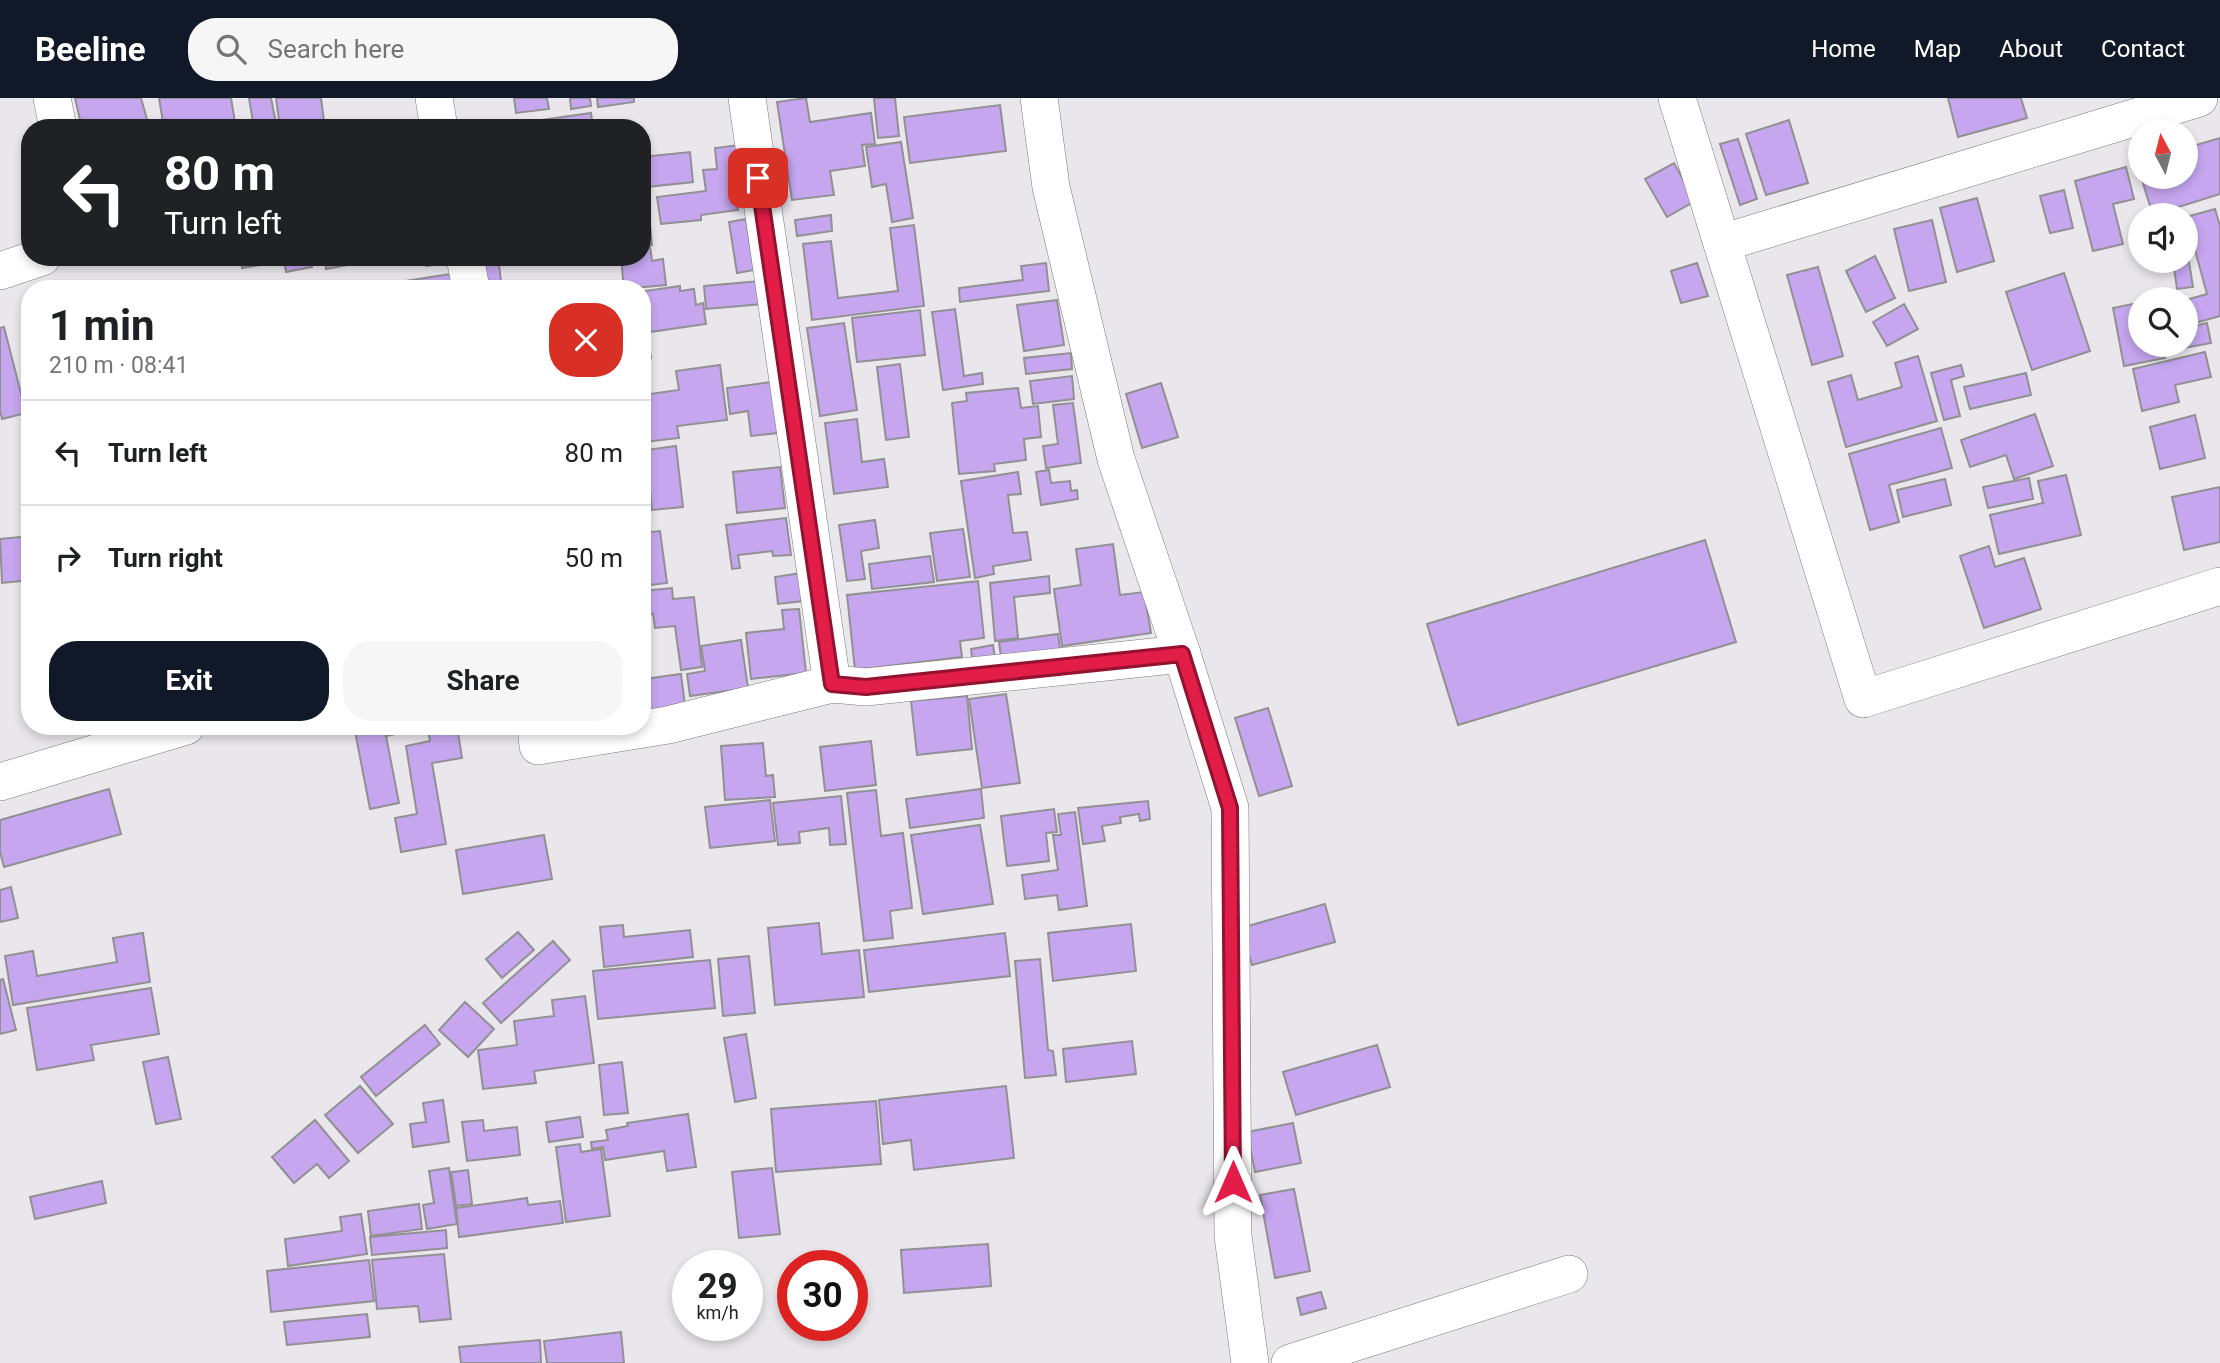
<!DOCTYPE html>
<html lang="en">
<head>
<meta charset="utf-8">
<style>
	:root { --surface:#fff; --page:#f6f6f6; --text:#202124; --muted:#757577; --line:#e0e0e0; --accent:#111827 }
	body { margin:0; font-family:Roboto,sans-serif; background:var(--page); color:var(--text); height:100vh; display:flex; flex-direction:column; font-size:26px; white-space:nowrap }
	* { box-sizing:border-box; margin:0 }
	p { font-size:23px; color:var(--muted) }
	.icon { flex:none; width:38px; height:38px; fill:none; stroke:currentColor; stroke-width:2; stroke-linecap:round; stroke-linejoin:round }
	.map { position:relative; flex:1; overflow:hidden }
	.panel { position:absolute; left:21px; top:182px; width:630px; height:455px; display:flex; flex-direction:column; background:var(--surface); border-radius:28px; box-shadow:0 4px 10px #0003 }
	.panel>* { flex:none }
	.top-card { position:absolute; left:21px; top:21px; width:630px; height:147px; border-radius:28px; box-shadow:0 4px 10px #0003; background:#202124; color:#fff; overflow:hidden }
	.needle { width:46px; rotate:353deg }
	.fabs { position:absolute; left:2128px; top:21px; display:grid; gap:14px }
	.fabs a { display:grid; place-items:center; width:70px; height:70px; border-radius:50%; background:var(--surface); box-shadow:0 4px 10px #0003; font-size:35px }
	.speed { position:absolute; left:672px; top:1152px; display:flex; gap:14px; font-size:35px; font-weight:700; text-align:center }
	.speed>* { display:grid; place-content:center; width:91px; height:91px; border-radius:50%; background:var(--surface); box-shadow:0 4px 10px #0003; line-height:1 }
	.speed small { font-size:18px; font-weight:400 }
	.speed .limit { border:10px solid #d22; background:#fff; color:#111 }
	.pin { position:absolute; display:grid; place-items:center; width:60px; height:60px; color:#fff; margin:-30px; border-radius:14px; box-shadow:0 4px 10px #0006 }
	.me { position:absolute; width:77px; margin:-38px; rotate:0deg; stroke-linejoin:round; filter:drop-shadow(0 0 5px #0008) }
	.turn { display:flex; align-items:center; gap:24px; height:147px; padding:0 28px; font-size:32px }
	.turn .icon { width:91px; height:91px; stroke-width:2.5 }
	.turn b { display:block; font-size:49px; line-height:60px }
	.round { display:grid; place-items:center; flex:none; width:74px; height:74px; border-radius:28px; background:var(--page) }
	.head { display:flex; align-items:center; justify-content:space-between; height:119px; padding:0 28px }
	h1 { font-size:42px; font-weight:700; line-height:52px }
	.action { display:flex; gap:14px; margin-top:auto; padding:14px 28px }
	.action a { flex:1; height:80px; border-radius:28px; background:var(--accent); color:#fff; font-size:28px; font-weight:700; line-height:80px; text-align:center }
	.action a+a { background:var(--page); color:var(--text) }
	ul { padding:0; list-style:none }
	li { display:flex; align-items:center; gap:21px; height:105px; padding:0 28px; border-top:2px solid var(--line) }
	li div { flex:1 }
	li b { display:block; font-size:26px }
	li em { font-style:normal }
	header { display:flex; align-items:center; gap:42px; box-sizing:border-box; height:98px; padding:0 35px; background:var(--accent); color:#fff }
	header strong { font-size:33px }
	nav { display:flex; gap:38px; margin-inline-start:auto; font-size:24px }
	.search { width:490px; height:63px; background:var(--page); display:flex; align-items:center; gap:18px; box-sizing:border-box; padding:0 24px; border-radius:28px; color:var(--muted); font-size:26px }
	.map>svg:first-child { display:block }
	.building { fill:#c5a6ef; stroke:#919093; stroke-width:2 }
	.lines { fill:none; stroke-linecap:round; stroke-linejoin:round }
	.minor-casing { stroke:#7a797c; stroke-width:38 }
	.minor { stroke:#fff; stroke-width:37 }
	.route-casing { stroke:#92132f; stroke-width:18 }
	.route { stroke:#e11d48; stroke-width:12 }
</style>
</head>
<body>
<header>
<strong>Beeline</strong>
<div class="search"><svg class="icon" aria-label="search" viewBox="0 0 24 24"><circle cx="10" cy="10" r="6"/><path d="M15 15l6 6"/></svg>Search here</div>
<nav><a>Home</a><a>Map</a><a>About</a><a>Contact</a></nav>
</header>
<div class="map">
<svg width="2220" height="1265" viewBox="0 0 2220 1265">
	<rect width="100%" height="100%" fill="#e9e7eb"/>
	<g class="building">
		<polygon points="75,0 141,0 148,25 128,30 82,30"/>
		<polygon points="159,0 231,0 236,30 164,30"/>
		<polygon points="249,0 271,0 277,30 254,30"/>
		<polygon points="276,0 321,0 324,23 280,30"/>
		<polygon points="514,0 547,0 549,11 516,15"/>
		<polygon points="570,0 590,0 591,8 571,11"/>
		<polygon points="597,0 634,0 634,4 598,9"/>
		<polygon points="806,0 810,24 871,15 875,46 862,47 865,68 830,73 834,97 792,102 777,4"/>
		<polygon points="874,0 895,0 899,38 878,40"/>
		<polygon points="1948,0 2021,0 2027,20 1958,39"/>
		<polygon points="1000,7 1006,53 910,65 904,19"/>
		<polygon points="591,15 593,30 485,30"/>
		<polygon points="1789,22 1808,85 1766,97 1746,36"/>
		<polygon points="2220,40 2220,96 2153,117 2141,79 2186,79 2186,50"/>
		<polygon points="1738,41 1757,101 1740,107 1720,46"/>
		<polygon points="901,44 913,120 892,124 886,86 872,89 866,49"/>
		<polygon points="739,47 744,93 736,94 738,112 701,117 701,122 661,126 657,99 706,93 703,72 717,71 715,50"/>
		<polygon points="690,54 693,84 647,89 647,98 642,98 642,59"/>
		<polygon points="1674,65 1695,103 1667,119 1645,81"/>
		<polygon points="2126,69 2134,101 2113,106 2123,146 2093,153 2075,83"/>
		<polygon points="2064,92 2073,130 2050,135 2040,98"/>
		<polygon points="1977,100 1994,163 1957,174 1940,110"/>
		<polygon points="642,105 648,105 652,147 642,147"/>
		<polygon points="2215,111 2220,128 2220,218 2192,226 2186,202 2207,196 2186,119"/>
		<polygon points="831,117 832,133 797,138 795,122"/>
		<polygon points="746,121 754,172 737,175 729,124"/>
		<polygon points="1932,122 1946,184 1909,193 1894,131"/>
		<polygon points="914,127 924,208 812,222 803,146 831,143 838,200 898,193 890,130"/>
		<polygon points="2186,145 2193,189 2177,191 2173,163 2186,163"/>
		<polygon points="650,149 652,163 663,161 666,187 624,191 621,159 642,159 642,150"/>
		<polygon points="1875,158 1895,200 1866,214 1846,173"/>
		<polygon points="241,159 310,159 312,169 286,174 284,163 242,170"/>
		<polygon points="324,159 352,159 353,166 326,171"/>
		<polygon points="425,159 451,159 452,164 426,168"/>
		<polygon points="477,159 498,159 502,191 480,191"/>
		<polygon points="1046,165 1049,193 960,204 959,190 1023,182 1021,168"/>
		<polygon points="1697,165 1708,198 1681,205 1671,173"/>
		<polygon points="1818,169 1843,258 1812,267 1787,177"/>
		<polygon points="2064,175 2090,253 2032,272 2006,194"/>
		<polygon points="451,176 453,191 359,191 359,190"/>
		<polygon points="760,183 763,206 706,211 704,188"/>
		<polygon points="680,188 680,193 694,191 696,207 703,205 706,226 650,234 645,193"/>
		<polygon points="1057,202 1064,247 1024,253 1017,207"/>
		<polygon points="2138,205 2140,247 2186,247 2186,230 2207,225 2211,245 2163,254 2165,260 2124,268 2113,210"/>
		<polygon points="1904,206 1918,231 1887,248 1873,224"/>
		<polygon points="642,207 651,260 642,261"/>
		<polygon points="955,211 964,278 982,275 983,286 943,292 932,214"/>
		<polygon points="920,212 925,257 857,264 852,220"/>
		<polygon points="844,225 857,312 820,318 807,230"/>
		<polygon points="4,229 26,315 2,321 0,313 0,230"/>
		<polygon points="2205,254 2211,279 2175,287 2179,304 2142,313 2133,271"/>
		<polygon points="1071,255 1072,271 1026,276 1024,260"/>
		<polygon points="1918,258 1937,323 1846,349 1828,284 1851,277 1858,302 1902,289 1895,265"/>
		<polygon points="900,266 909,339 886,342 877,269"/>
		<polygon points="720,267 727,322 677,328 679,340 645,344 642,297 679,292 676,273"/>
		<polygon points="1961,267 1964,278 1951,282 1960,318 1944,322 1931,275"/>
		<polygon points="2026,275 2031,297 1970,311 1964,289"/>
		<polygon points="1072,278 1074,301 1033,306 1030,283"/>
		<polygon points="771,284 778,335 751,338 748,313 730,316 727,290"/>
		<polygon points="1161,285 1178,339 1142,350 1126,296"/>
		<polygon points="1018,290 1021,310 1038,308 1041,339 1024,341 1026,362 994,366 995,373 959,376 952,305 967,303 966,295"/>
		<polygon points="1073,305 1081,365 1046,370 1043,348 1058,346 1053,307"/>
		<polygon points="2035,316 2053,368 2014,381 2006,357 1970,369 1961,342"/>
		<polygon points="2195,317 2205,360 2160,371 2150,329"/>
		<polygon points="857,321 862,364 884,361 888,389 834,396 825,325"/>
		<polygon points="1941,330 1952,370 1889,387 1899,424 1870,432 1849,356"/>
		<polygon points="676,348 683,409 652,412 646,352"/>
		<polygon points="780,369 785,410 737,415 733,374"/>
		<polygon points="642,371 650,425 642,426"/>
		<polygon points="1049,372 1051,385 1070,383 1071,393 1077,392 1078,401 1041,407 1036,374"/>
		<polygon points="1018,374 1021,396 1008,397 1013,435 1027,434 1031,462 993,468 994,476 975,480 961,383"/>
		<polygon points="2066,377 2081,437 1999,456 1990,417 2043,405 2038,383"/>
		<polygon points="2029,380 2033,401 1988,410 1983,389"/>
		<polygon points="1945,381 1951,407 1903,419 1897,392"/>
		<polygon points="2220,389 2220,444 2184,452 2172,399"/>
		<polygon points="786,420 791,457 773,458 772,453 738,457 740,470 732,471 726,427"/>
		<polygon points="875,422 879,450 861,453 865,481 847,483 839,427"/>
		<polygon points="963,431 970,479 937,483 930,435"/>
		<polygon points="660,433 667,485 642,488 642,435"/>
		<polygon points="30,438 30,482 2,485 0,441"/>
		<polygon points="1705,442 1736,544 1458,627 1427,526"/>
		<polygon points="1113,446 1120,497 1144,494 1151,535 1062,548 1054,491 1081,487 1076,451"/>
		<polygon points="1989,448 1995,469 2024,460 2041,511 1984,530 1960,458"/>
		<polygon points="930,458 934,484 872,491 869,466"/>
		<polygon points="801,475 804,503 778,506 775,479"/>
		<polygon points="1049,478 1050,495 1014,499 1018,540 995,543 990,485"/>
		<polygon points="978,483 984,540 960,543 962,559 855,572 847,497"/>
		<polygon points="672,490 673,501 694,499 702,569 681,572 675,528 655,530 653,516 642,517 642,493"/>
		<polygon points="799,511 806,575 751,581 746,535 784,531 782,512"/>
		<polygon points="1058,536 1060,551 1001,559 999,544"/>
		<polygon points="741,542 748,590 690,598 687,576 705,573 701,548"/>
		<polygon points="993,547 996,567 973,569 971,551"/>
		<polygon points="681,576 686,615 642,621 642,593 645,592 644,581"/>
		<polygon points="1006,596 1020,685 982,690 969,601"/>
		<polygon points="967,598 972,651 917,657 911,603"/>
		<polygon points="1268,610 1292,688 1259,698 1235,620"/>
		<polygon points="354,628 415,628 415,632 386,638 399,705 370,711"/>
		<polygon points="427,628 457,628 462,660 432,665 446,746 401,754 395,720 417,716 406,648 430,643"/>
		<polygon points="871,643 876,687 825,693 820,649"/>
		<polygon points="763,645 766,678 773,677 775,699 725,702 721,648"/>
		<polygon points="109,691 121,736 4,769 0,754 0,722"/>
		<polygon points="981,691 984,720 910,730 906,701"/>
		<polygon points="876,692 881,738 903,735 912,810 890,813 893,840 864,843 847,695"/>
		<polygon points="841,698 846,746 830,747 829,730 799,734 800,745 778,747 773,705"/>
		<polygon points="770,702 775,743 710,750 705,709"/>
		<polygon points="1148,703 1150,721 1140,723 1139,716 1120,719 1121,725 1102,728 1105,743 1083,746 1078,710"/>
		<polygon points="1054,711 1057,734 1046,735 1049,763 1007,768 1001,718"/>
		<polygon points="1075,714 1087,808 1059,812 1057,797 1025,801 1022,777 1058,772 1053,737 1061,737 1058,716"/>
		<polygon points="980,727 993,806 923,816 911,737"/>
		<polygon points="544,737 552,781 463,796 456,752"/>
		<polygon points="11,789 18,820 0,824 0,792"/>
		<polygon points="1325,806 1335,844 1252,867 1241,830"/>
		<polygon points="819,825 822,856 859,852 864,899 775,907 768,830"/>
		<polygon points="1131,826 1136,873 1053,883 1048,835"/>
		<polygon points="623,827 624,839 690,832 693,859 604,869 600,829"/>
		<polygon points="518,834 534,852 502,880 486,861"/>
		<polygon points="143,835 150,884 13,907 5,858 33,853 37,878 117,864 113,840"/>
		<polygon points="1005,835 1010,878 869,894 864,852"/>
		<polygon points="553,843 570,862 501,925 483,905"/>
		<polygon points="749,858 755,915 723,918 718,861"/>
		<polygon points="1040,861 1048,952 1053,953 1056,977 1025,980 1015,863"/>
		<polygon points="710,862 715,910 598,921 593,873"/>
		<polygon points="3,881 16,932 0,936 0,882"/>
		<polygon points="151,890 159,936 91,947 94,962 37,972 27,910"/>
		<polygon points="585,898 594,965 534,973 536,985 483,991 478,952 517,947 514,923 554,918 552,902"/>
		<polygon points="465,904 494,931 468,959 439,932"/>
		<polygon points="425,927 440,946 376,998 361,979"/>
		<polygon points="746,936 756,1000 735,1004 724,940"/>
		<polygon points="1132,943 1136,976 1066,984 1063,951"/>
		<polygon points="1377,947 1390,989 1296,1017 1283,974"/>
		<polygon points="168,959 181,1021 156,1026 143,964"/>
		<polygon points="622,964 628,1015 604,1017 599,967"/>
		<polygon points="360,988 393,1026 358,1055 325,1017"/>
		<polygon points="1006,988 1014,1060 914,1072 911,1042 883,1046 879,1002"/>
		<polygon points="443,1002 449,1044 413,1049 410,1026 426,1024 423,1005"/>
		<polygon points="876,1003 881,1066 776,1074 771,1011"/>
		<polygon points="688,1016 696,1069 667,1073 664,1053 605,1062 603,1049 592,1051 591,1044 608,1042 606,1032 628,1028 627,1025"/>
		<polygon points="580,1019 583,1039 549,1044 546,1024"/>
		<polygon points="315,1022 349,1063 329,1080 317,1066 294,1085 272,1059"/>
		<polygon points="483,1022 484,1033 517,1029 520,1057 467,1063 462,1024"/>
		<polygon points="1293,1025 1301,1065 1255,1074 1247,1034"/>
		<polygon points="580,1046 581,1054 601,1051 610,1118 566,1124 556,1049"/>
		<polygon points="449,1070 457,1126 427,1131 423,1107 434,1105 429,1073"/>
		<polygon points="772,1070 780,1136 739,1140 732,1074"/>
		<polygon points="468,1072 472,1106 456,1108 451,1074"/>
		<polygon points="102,1083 106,1105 35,1121 30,1099"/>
		<polygon points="1294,1091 1310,1173 1275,1180 1260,1097"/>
		<polygon points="527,1100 528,1107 560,1103 563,1125 459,1139 456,1110"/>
		<polygon points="419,1106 422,1131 371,1138 368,1113"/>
		<polygon points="361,1116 367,1156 288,1168 285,1141 342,1133 340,1119"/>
		<polygon points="446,1132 447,1150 372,1157 370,1139"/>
		<polygon points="988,1146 991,1188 904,1195 901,1152"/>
		<polygon points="444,1156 451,1221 420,1224 418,1208 377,1211 372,1162"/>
		<polygon points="369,1162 374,1203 271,1214 267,1173"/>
		<polygon points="1321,1194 1326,1210 1301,1217 1297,1200"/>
		<polygon points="367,1216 370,1239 287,1247 284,1224"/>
		<polygon points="621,1234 624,1265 547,1265 544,1243"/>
		<polygon points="540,1242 541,1265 461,1265 459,1249"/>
	</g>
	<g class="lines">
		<g class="minor-casing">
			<g id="minor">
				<polyline points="52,0 58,30"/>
				<polyline points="434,0 439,30"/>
				<polyline points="747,0 832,586"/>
				<polyline points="1039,0 1051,89 1116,361 1182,556 1230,710 1233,1138 1250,1265"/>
				<polyline points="1677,0 1863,601 2220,488"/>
				<polyline points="1722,145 2199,0"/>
				<polyline points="465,159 471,191"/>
				<polyline points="0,173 42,159"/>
				<polyline points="536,628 538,648 668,627 832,586 866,589 1182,556"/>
				<polyline points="0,684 186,628"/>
				<polyline points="1290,1265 1569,1176"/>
			</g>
		</g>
		<use href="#minor" class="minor"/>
	</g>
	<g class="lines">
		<g class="route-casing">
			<polyline id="route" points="758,80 832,586 866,589 1182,556 1230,710 1233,1084"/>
		</g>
		<use href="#route" class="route"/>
	</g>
</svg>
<div class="fabs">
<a><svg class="needle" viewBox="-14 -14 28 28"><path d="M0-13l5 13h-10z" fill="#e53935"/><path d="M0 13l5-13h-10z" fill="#757577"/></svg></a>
<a><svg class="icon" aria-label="sound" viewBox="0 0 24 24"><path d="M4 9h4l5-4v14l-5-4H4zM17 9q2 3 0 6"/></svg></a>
<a><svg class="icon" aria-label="search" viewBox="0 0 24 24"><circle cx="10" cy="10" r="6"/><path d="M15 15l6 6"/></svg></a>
</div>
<div class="speed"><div>29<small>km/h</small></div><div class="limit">30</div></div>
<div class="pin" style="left:758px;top:80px;background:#d93025"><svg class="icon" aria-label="arrive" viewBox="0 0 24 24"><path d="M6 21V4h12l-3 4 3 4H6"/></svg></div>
<svg class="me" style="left:1233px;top:1084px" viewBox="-20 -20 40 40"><path d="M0-17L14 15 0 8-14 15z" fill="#e11d48" stroke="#fff" stroke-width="4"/></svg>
<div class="top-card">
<div class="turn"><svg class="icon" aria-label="left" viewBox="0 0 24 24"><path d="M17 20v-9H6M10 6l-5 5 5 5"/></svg><div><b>80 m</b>Turn left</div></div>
</div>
<section class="panel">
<div class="head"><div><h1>1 min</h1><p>210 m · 08:41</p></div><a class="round" style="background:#d93025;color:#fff"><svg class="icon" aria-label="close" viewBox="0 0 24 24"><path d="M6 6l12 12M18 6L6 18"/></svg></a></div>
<ul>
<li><svg class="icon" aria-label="left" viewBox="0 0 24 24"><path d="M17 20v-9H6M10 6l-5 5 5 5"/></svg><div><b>Turn left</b></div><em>80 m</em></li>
<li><svg class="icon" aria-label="right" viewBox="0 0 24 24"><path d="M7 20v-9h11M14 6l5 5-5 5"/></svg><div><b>Turn right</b></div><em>50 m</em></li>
</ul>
<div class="action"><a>Exit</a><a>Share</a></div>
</section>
</div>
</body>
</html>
